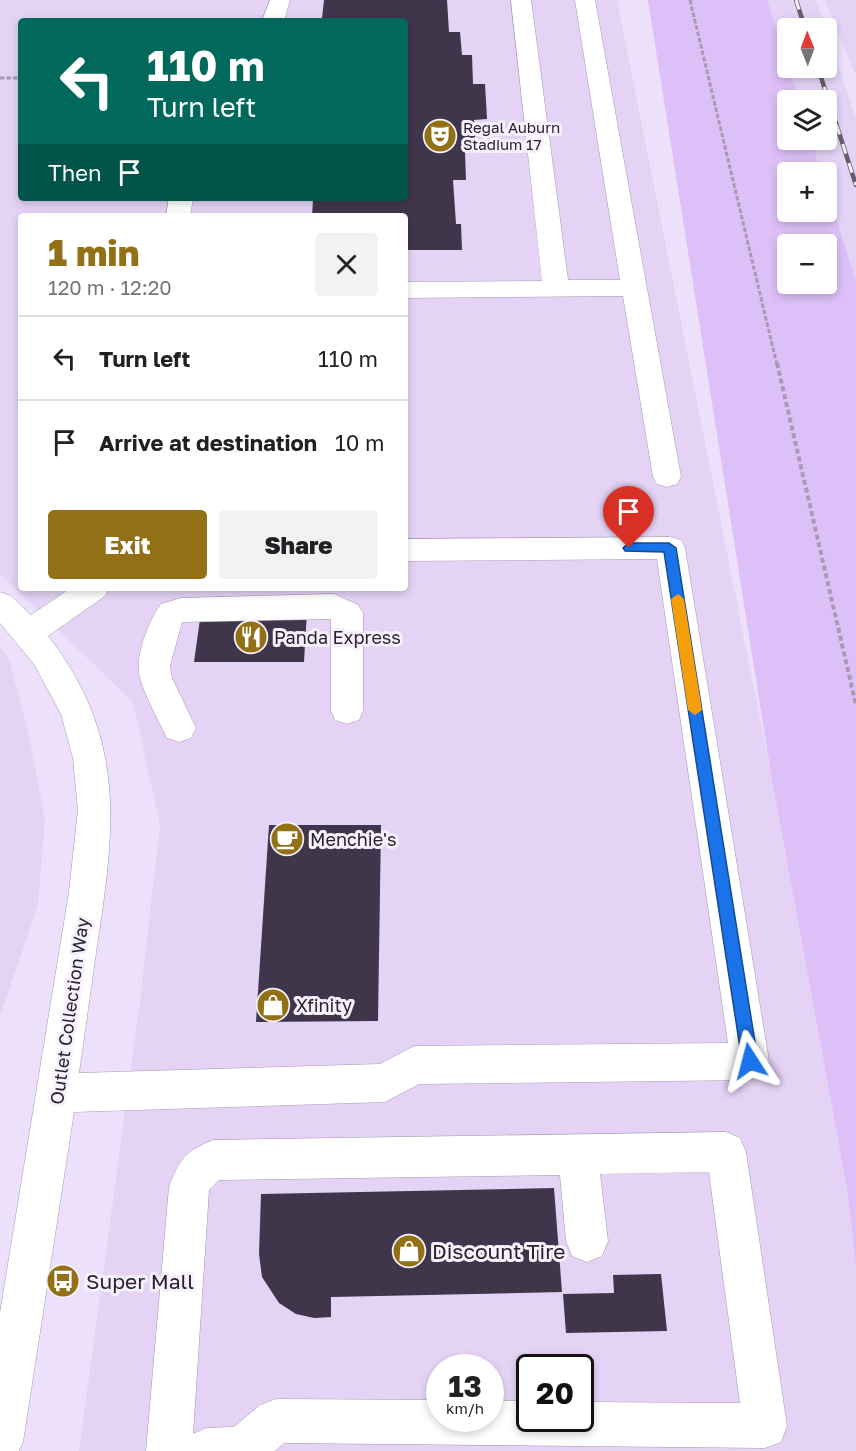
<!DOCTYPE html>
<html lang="en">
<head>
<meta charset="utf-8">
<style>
	:root { --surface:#fff; --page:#f2f2f2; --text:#202124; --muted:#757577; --line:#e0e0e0; --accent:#917016 }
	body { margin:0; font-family:"Golos Text",sans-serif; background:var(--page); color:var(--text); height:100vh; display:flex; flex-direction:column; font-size:22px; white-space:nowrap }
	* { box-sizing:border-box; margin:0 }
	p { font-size:20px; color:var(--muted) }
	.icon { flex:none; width:33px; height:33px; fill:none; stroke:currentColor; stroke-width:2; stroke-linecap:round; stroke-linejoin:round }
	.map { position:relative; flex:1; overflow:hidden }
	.details { position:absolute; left:18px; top:213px; width:390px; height:378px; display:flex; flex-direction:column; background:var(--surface); border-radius:6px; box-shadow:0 3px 9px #0003 }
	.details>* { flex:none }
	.banner { position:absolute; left:18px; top:18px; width:390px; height:183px; border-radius:6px; box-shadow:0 3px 9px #0003; background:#00695c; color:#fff; overflow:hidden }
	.needle { width:39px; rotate:359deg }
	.buttons { position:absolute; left:777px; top:18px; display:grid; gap:12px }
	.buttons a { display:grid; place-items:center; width:60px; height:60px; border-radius:6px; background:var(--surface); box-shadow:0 3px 9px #0003; font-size:30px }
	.speed { position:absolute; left:426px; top:1354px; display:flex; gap:12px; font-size:30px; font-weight:700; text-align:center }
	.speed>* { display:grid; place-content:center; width:78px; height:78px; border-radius:50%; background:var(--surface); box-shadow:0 3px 9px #0003; line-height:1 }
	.speed small { font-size:15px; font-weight:400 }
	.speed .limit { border:3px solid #111; border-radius:9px; background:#fff; color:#111 }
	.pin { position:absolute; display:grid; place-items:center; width:51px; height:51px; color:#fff; margin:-62px -26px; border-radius:50% 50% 50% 0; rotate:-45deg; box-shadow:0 0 6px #0007 }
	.pin .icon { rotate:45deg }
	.me { position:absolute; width:66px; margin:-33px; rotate:351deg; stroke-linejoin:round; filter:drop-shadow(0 0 4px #0008) }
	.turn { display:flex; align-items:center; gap:21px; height:126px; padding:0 30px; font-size:27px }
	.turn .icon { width:78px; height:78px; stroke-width:2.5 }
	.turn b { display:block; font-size:42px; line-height:51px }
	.then { display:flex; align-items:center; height:57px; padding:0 30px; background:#0003; gap:12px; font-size:22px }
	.round { display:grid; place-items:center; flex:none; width:63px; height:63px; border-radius:6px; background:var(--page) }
	.summary { display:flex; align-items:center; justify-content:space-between; height:102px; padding:0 30px }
	h1 { font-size:36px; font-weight:800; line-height:45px; color:var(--accent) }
	.cta { display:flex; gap:12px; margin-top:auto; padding:12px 30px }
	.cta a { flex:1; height:69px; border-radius:6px; background:var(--accent); color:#fff; font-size:24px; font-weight:800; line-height:69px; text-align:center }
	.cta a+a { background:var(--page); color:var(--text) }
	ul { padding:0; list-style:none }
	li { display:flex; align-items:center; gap:18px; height:84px; padding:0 30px; border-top:2px solid var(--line) }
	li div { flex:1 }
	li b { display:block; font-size:22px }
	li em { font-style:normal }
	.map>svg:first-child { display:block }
	.built { fill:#e4d3f5; fill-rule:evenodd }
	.green { fill:#dcc0f7; fill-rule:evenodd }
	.building { fill:#40364b }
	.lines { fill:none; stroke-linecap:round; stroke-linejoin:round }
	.minor-casing { stroke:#a599b2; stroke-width:1 }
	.path-far1 { stroke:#a69cb1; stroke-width:3; stroke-dasharray:4.5 2; stroke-linecap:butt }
	.path { stroke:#a69cb1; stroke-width:4; stroke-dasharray:5 3; stroke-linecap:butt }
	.minor { fill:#fff; fill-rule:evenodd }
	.rail-casing { stroke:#655e6d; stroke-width:4.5 }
	.rail { stroke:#f6f1fc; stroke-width:3; stroke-dasharray:10; stroke-linecap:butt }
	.route { fill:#1a73e8; stroke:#114b97; stroke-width:1.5 }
	.slow { fill:#f59e0b }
	.labels { text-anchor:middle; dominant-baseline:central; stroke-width:6; stroke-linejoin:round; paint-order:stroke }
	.far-poi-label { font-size:15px; fill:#27222c; stroke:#f6f1fc; text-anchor:start }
	.poi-label { font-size:18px; fill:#27222c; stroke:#f6f1fc; text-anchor:start }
	.street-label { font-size:18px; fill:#27222c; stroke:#f6f1fc }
	.near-poi-label { font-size:21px; fill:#27222c; stroke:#f6f1fc; text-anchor:start }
</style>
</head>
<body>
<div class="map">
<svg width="856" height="1451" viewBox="0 0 856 1451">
	<rect width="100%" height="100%" fill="#ede0fb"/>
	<g class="built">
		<path d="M0,0H617L771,774L848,1194L856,1267V1451H79L140,1001L160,825L133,702L0,574ZM21,21H405V198H21ZM21,216H405V588H21ZM440,1368H490V1419H440ZM530,1368H580V1419H530Z"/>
		<polygon points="766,0 816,0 826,28 788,28 788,68 826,68 827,31 856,119 856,288 827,196 826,172 819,172 809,140 826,140 826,100 797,100"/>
		<polygon points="825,0 856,0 856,76"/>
		<polygon points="0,648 9,659 29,736 45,820 38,905 0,1016"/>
	</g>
	<path class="green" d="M648,0H767L799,100H788V140H811L821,172H788V212H826L827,189L856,282V1267L848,1194L771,774ZM788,244H826V284H788Z"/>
	<g class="building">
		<polygon points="324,0 447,0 449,32 460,32 462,55 472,55 473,84 485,84 487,119 474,120 476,152 465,152 466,180 453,180 456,224 461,224 462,250 405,250 405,216 312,216 313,200 304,200 305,198 405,198 405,21 316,21 316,18 322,18"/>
		<polygon points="307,611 304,662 194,662 201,612"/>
		<polygon points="269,825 381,825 378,1021 256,1022"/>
		<polygon points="554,1188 562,1292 331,1297 331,1317 314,1318 296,1314 279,1303 262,1277 259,1254 261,1194"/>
		<polygon points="661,1274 667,1331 566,1333 563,1294 614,1293 613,1275"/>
	</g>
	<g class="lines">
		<g class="minor-casing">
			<g id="minor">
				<polygon points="270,0 290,0 284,21 262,21"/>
				<polygon points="511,0 531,0 568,280 620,280 575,0 595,0 681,477 677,484 667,487 657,484 653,477 623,296 405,298 405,282 542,281"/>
				<polygon points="169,198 193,198 190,216 166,216"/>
				<path d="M670,537L681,540L685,548L769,1061L764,1074L750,1080L419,1084L385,1102L74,1112L23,1442L19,1451H0V1313L69,892L78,810L73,758L61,714L34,664L0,623V592L11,596L31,615L71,588H109L105,596L48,636C127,738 115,827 97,946C91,988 85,1031 79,1073L380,1064L414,1046L728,1043L657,559L405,561V539Z"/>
				<path d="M334,594L358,605L363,613V711L359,720L347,724L335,720L331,711V619L182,622L170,666L172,678L196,728L191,738L179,742L167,738C158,719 146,698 140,678C134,658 149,620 161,604L181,598Z"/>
				<path d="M726,1132L740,1138L746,1152L787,1426L781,1442L765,1448L284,1443L275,1451H146L169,1187C180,1159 184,1152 213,1140ZM709,1172L740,1403L580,1402V1419H530V1401H490V1419H440V1400L276,1399L260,1405L234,1427L206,1428L193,1434L209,1190L219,1180L560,1175L566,1241L572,1256L587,1262L602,1256L608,1241L600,1174Z"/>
			</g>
		</g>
		<g class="path-far1">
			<polyline points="690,0 777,365"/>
			<polyline points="0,78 21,78"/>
		</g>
		<polyline class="path" points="777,363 856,705"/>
		<use href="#minor" class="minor"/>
		<g class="rail-casing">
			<g id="rail">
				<polyline points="796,0 805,28"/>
				<polyline points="818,68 856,185"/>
			</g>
		</g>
		<use href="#rail" class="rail"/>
	</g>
	<polygon class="route" points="629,543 669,543 676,548 758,1061 756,1066 750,1069 745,1066 742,1061 664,552 625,551 623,548"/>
	<polygon class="slow" points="678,594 684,599 702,710 695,715 688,710 671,599"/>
	<defs>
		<g id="theatre-disc" transform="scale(1.725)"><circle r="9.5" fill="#917016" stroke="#f6f1fc"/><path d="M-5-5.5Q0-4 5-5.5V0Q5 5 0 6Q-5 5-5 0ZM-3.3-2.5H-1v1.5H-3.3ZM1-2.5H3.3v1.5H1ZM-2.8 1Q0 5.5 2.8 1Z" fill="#fff"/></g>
		<g id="restaurant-disc" transform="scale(1.725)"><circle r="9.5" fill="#917016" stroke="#f6f1fc"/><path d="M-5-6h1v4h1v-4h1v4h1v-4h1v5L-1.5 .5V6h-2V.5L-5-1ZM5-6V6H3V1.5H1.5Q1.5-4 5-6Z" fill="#fff"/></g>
		<g id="cafe-disc" transform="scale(1.725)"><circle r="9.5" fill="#917016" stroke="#f6f1fc"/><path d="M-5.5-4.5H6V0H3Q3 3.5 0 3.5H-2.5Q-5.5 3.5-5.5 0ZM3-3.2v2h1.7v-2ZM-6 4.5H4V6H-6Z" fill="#fff"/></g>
		<g id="shop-disc" transform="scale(1.725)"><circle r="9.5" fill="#917016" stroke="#f6f1fc"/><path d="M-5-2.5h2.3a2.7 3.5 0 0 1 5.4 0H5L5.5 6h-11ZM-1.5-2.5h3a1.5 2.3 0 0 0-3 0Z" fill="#fff"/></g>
		<g id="bus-disc" transform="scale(1.725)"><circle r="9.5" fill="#917016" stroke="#f6f1fc"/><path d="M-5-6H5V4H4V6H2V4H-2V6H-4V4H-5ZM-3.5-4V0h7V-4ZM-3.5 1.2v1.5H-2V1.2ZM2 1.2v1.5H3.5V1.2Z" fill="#fff"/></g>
	</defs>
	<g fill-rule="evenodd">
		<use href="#theatre-disc" x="440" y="136"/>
		<use href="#restaurant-disc" x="251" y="637"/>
		<use href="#cafe-disc" x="287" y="839"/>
		<use href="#shop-disc" x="273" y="1005"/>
		<use href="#shop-disc" x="409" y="1251"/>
		<use href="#bus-disc" x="63" y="1281"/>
	</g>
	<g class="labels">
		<g class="far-poi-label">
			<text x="463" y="127">Regal Auburn<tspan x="463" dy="17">Stadium 17</tspan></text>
		</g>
		<g class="poi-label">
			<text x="274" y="637">Panda Express</text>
			<text x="310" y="839">Menchie's</text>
			<text x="296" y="1005">Xfinity</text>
		</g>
		<g class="street-label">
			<text transform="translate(69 1011) rotate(-82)">Outlet Collection Way</text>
		</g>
		<g class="near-poi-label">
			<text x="432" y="1251">Discount Tire</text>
			<text x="86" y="1281">Super Mall</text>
		</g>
	</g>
</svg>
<div class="buttons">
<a><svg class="needle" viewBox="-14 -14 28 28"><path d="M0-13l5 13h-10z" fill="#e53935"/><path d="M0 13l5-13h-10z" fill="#757577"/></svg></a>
<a><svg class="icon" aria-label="layers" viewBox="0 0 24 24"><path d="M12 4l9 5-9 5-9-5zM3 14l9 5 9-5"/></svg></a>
<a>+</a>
<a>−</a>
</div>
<div class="speed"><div>13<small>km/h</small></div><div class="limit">20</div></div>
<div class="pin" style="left:629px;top:548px;background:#d93025"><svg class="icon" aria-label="arrive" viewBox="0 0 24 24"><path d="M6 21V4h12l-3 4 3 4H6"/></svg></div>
<svg class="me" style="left:750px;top:1061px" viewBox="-20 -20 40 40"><path d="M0-17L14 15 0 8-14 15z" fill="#1a73e8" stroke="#fff" stroke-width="4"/></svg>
<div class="banner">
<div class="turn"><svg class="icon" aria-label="left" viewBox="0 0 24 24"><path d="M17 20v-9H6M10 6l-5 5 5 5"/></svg><div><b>110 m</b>Turn left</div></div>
<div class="then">Then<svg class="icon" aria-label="arrive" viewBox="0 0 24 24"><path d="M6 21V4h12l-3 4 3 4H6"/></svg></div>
</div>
<section class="details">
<div class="summary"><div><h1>1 min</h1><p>120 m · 12:20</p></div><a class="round"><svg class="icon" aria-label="close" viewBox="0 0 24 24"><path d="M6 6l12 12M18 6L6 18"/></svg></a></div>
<ul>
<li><svg class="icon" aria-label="left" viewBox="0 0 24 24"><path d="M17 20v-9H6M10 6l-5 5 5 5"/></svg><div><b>Turn left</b></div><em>110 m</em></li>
<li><svg class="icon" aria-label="arrive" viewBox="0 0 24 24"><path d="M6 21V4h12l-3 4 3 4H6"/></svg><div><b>Arrive at destination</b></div><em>10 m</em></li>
</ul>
<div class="cta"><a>Exit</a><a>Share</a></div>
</section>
</div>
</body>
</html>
